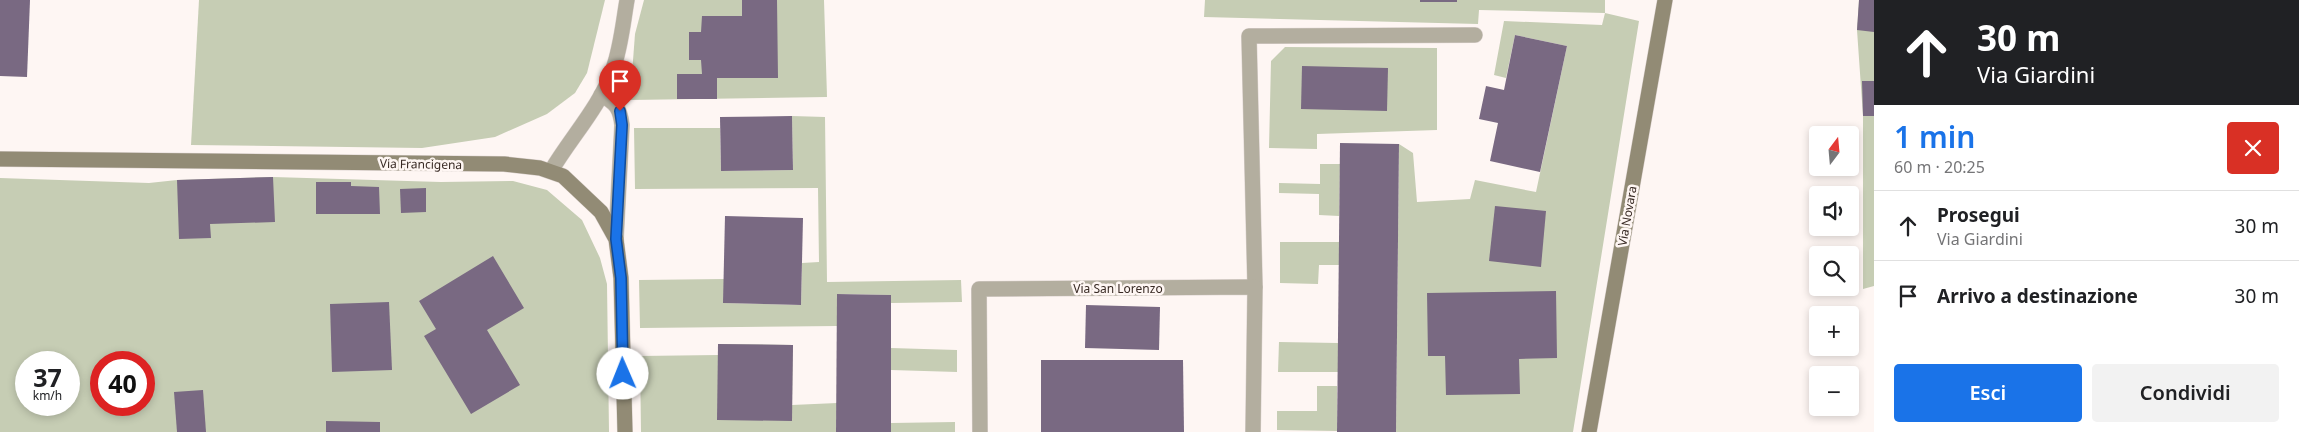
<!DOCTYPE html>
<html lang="it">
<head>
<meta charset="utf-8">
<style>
	:root { --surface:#fff; --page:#f2f2f2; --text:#202124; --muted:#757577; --line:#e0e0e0; --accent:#1a73e8 }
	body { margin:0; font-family:"Noto Sans",sans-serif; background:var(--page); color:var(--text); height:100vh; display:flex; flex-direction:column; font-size:19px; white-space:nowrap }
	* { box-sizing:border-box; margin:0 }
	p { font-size:16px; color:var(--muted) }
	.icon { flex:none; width:28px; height:28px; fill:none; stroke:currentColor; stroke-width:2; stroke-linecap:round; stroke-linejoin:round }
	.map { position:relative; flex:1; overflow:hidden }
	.sheet { display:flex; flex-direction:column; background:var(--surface); width:425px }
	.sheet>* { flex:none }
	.top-card { background:#202124; color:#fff; overflow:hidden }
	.needle { width:32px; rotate:16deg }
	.controls { position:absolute; left:1809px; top:126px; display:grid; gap:10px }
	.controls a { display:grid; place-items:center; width:50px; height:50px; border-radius:5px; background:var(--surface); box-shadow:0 2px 8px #0003; font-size:25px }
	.speed { position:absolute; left:15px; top:351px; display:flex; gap:10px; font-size:25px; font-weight:700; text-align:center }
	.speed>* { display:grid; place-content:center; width:65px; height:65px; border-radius:50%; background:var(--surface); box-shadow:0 2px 8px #0003; line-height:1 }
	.speed small { font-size:12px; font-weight:400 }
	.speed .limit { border:8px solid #d22; background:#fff; color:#111 }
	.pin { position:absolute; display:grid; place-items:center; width:42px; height:42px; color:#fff; margin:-51px -21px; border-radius:50% 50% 50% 0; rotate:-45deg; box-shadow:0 0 5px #0007 }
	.pin .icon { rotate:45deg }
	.me { position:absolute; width:55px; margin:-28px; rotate:359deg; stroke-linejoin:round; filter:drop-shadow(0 0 4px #0008) }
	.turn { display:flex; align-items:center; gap:18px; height:105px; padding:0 20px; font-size:22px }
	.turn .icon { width:65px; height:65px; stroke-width:2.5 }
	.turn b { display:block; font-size:35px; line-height:42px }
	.round { display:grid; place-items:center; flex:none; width:52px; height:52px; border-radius:5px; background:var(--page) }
	.overview { display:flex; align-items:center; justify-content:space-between; height:85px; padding:0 20px }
	h1 { font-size:30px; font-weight:600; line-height:38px; color:var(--accent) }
	.primary-button { display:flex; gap:10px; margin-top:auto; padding:10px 20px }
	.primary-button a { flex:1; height:58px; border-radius:5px; background:var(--accent); color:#fff; font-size:20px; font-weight:600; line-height:58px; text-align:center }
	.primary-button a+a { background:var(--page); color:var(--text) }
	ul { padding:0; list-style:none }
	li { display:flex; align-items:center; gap:15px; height:70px; padding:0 20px; border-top:1px solid var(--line) }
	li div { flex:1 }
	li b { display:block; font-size:19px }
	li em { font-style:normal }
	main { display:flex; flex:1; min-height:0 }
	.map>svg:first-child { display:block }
	.green { fill:#c6cdb4; fill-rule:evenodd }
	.building { fill:#796982 }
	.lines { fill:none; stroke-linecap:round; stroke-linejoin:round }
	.street-casing { stroke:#dad1ce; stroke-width:16 }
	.secondary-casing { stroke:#dad1ce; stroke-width:16 }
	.street { stroke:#b3ae9f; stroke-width:15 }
	.secondary { stroke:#928b75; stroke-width:15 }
	.route-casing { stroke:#114b97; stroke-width:12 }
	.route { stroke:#1a73e8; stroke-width:9 }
	.labels { text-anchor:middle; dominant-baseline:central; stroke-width:5; stroke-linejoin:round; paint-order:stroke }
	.street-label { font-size:12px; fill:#372923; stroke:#fef6f3 }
</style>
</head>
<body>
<main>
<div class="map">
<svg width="1874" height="432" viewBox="0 0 1874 432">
	<rect width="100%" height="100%" fill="#fef6f3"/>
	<g class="green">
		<polygon points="199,0 605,0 587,73 575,93 547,114 495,137 422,148 191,145"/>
		<polygon points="644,0 824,0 827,97 630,100 635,34"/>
		<polygon points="1205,0 1605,0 1605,13 1639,21 1573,432 1396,432 1399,144 1413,153 1417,202 1470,199 1475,180 1536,192 1567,46 1515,35 1506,78 1494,75 1504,21 1602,25 1605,13 1479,10 1478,24 1204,17"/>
		<polygon points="1859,0 1874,0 1874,286 1863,289 1863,116 1857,30"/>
		<polygon points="1285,47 1437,48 1437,130 1317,134 1317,149 1269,148 1271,61"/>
		<polygon points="792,116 825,117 827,282 961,280 962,302 891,303 891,295 837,294 837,326 640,328 639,280 724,279 724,303 801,305 802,263 819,262 818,188 635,189 634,128 720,128 721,171 793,170"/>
		<polygon points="1320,164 1340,164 1339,216 1319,215 1319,194 1279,193 1279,183 1320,184"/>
		<path d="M273,177L441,182L513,181L547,190L582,220L600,258L607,284L609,432H0V178L149,183L177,180ZM26,362H69V405H26ZM101,362H144V405H101Z"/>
		<polygon points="1280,242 1339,242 1339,265 1319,265 1318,284 1280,283"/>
		<polygon points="1279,342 1338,343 1338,372 1278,372"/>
		<polygon points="718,344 793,345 792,405 837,403 836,432 641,432 640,356 718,355"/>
		<polygon points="891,348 957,350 957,372 891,370"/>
		<polygon points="1317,386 1337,386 1337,431 1277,430 1277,411 1317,411"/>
		<polygon points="955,422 955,432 891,432 891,423"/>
	</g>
	<g class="building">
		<polygon points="0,0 30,0 27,77 0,76"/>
		<polygon points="742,0 777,0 778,78 717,78 717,99 677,99 677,74 702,74 701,60 689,60 689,32 701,32 702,16 742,16"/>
		<rect x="1420" y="0" width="37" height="2"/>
		<polygon points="1859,0 1874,0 1874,32 1857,30"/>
		<polygon points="1515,35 1567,46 1540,172 1490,161 1498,123 1479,119 1486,86 1504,90"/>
		<polygon points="1302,66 1388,68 1387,111 1301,109"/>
		<polygon points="1862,81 1874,81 1874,116 1863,116"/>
		<polygon points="792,116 793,170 721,171 720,117"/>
		<polygon points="1340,143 1399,144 1396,432 1337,432"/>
		<polygon points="273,177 275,222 210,224 211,238 179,239 177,180"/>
		<polygon points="316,182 351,182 351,186 379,187 380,214 316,214"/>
		<polygon points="426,188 426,212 401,213 400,189"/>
		<polygon points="1495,206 1546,211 1541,267 1489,261"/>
		<polygon points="725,216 803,218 801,305 723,303"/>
		<polygon points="493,256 524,308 487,330 520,385 471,414 424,336 436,329 419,301"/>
		<polygon points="1556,291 1557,358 1519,359 1520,394 1446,395 1445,356 1428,356 1427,293"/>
		<polygon points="837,294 891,295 891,432 836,432"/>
		<polygon points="389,302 392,370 332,372 330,304"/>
		<polygon points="1086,305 1160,307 1159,350 1085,348"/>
		<polygon points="718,344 793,345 792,421 717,420"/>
		<polygon points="1041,360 1183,360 1184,432 1041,432"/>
		<polygon points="203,390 206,432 177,432 174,392"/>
		<polygon points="326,421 380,422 380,432 326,432"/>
	</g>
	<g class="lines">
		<g class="street-casing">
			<g id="street">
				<path d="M601,95C616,103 620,108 622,125L616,239"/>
				<path d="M551,171C571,137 600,107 613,69C621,47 623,23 627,0"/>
				<polyline points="1255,287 1249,36 1475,35"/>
				<polyline points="980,432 979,289 1255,287 1253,432"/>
			</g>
		</g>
		<g class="secondary-casing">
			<g id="secondary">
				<polyline points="0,159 504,164 540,168 563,176 601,212 616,239 621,278 625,432"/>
				<polyline points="1589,432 1665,0"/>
			</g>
		</g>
		<use href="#street" class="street"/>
		<use href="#secondary" class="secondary"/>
	</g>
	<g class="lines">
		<g class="route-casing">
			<polyline id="route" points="620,111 622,125 616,239 621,278 623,374"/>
		</g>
		<use href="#route" class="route"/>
	</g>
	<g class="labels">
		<g class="street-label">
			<text transform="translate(421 164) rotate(1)">Via Francigena</text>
			<text transform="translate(1627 216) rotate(-80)">Via Novara</text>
			<text x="1118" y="288">Via San Lorenzo</text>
		</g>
	</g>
</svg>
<div class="controls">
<a><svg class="needle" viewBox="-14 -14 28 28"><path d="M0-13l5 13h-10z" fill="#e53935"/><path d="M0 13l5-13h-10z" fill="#757577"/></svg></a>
<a><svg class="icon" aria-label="sound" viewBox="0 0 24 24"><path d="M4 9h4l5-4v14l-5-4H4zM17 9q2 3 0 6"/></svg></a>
<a><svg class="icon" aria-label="search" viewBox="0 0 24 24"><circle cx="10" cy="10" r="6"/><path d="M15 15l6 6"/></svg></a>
<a>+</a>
<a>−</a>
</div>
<div class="speed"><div>37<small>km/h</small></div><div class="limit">40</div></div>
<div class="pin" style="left:620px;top:111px;background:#d93025"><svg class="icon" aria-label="arrive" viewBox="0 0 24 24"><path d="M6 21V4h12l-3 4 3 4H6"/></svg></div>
<svg class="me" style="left:623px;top:374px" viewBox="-20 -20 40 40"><circle r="19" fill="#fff"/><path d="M0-13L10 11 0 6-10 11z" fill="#1a73e8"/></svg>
</div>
<section class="sheet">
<div class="top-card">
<div class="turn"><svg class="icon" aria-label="ahead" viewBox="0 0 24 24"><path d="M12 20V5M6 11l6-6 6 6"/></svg><div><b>30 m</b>Via Giardini</div></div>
</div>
<div class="overview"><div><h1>1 min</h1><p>60 m · 20:25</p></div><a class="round" style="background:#d93025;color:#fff"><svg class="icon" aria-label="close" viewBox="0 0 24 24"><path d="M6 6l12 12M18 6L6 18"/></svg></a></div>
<ul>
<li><svg class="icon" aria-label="ahead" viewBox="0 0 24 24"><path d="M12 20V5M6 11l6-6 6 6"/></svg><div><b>Prosegui</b><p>Via Giardini</p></div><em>30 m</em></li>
<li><svg class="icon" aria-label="arrive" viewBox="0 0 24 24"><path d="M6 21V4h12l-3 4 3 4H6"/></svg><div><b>Arrivo a destinazione</b></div><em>30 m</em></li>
</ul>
<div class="primary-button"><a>Esci</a><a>Condividi</a></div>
</section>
</main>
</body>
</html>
